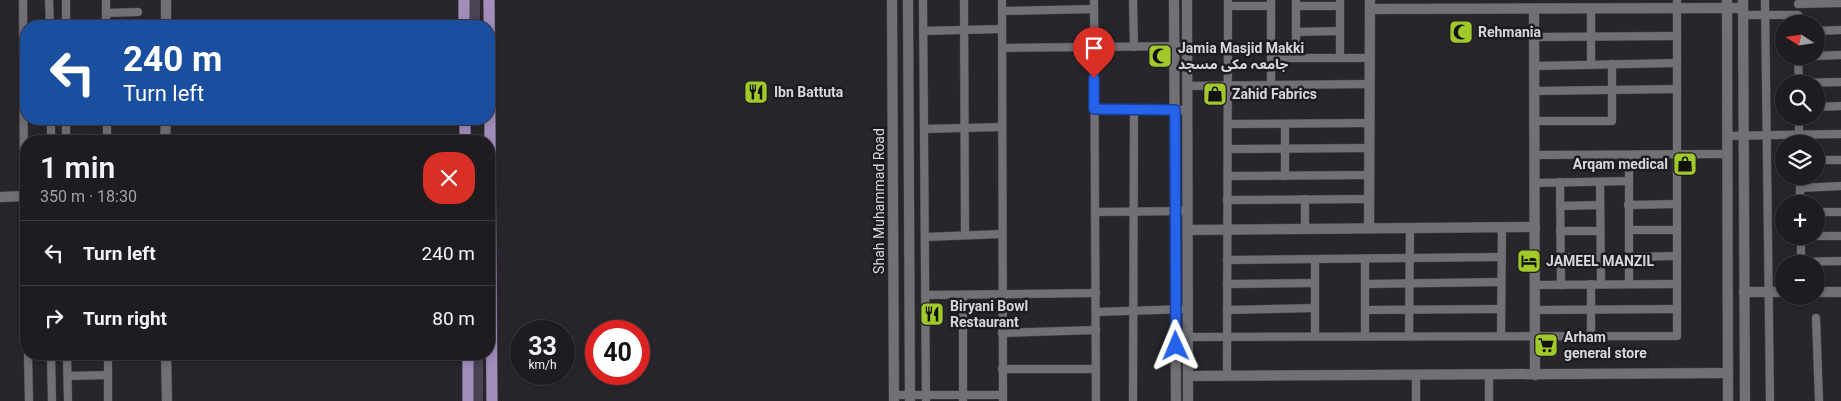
<!DOCTYPE html>
<html lang="en">
<head>
<meta charset="utf-8">
<style>
	:root { --surface:#1e1c21; --page:#2b292e; --text:#f1f3f6; --muted:#a1a1a5; --line:#3c3a3f }
	body { margin:0; font-family:Roboto,"Noto Sans Arabic",sans-serif; background:var(--page); color:var(--text); height:100vh; display:flex; flex-direction:column; font-size:19px; white-space:nowrap }
	* { box-sizing:border-box; margin:0 }
	p { font-size:16px; color:var(--muted) }
	.icon { flex:none; width:28px; height:28px; fill:none; stroke:currentColor; stroke-width:2; stroke-linecap:round; stroke-linejoin:round }
	.map { position:relative; flex:1; overflow:hidden }
	.details { position:absolute; left:20px; top:135px; width:475px; height:225px; display:flex; flex-direction:column; background:var(--surface); border-radius:20px; box-shadow:0 2px 8px #0003,0 0 0 1px var(--line) }
	.details>* { flex:none }
	.banner { position:absolute; left:20px; top:20px; width:475px; height:105px; border-radius:20px; box-shadow:0 2px 8px #0003,0 0 0 1px var(--line); background:#1a4fa0; color:#fff; overflow:hidden }
	.needle { width:32px; rotate:282deg }
	.fabs { position:absolute; left:1775px; top:15px; display:grid; gap:10px }
	.fabs a { display:grid; place-items:center; width:50px; height:50px; border-radius:50%; background:var(--surface); box-shadow:0 2px 8px #0003,0 0 0 1px var(--line); font-size:25px }
	.speed { position:absolute; left:510px; top:320px; display:flex; gap:10px; font-size:25px; font-weight:700; text-align:center }
	.speed>* { display:grid; place-content:center; width:65px; height:65px; border-radius:50%; background:var(--surface); box-shadow:0 2px 8px #0003,0 0 0 1px var(--line); line-height:1 }
	.speed small { font-size:12px; font-weight:400 }
	.speed .limit { border:8px solid #d22; background:#fff; color:#111 }
	.pin { position:absolute; display:grid; place-items:center; width:42px; height:42px; color:#fff; margin:-51px -21px; border-radius:50% 50% 50% 0; rotate:-45deg; box-shadow:0 0 5px #0007 }
	.pin .icon { rotate:45deg }
	.me { position:absolute; width:55px; margin:-28px; rotate:359deg; stroke-linejoin:round; filter:drop-shadow(0 0 4px #0008) }
	.turn { display:flex; align-items:center; gap:18px; height:105px; padding:0 20px; font-size:22px }
	.turn .icon { width:65px; height:65px; stroke-width:2.5 }
	.turn b { display:block; font-size:35px; line-height:42px }
	.round { display:grid; place-items:center; flex:none; width:52px; height:52px; border-radius:20px; background:var(--page) }
	.overview { display:flex; align-items:center; justify-content:space-between; height:85px; padding:0 20px }
	h1 { font-size:30px; font-weight:600; line-height:38px }
	ul { padding:0; list-style:none }
	li { display:flex; align-items:center; gap:15px; height:65px; padding:0 20px; border-top:1px solid var(--line) }
	li div { flex:1 }
	li b { display:block; font-size:19px }
	li em { font-style:normal }
	.map>svg:first-child { display:block }
	.green { fill:#4a4255 }
	.lines { fill:none; stroke-linecap:round; stroke-linejoin:round }
	.street-casing { stroke:#454347; stroke-width:9 }
	.secondary-casing { stroke:#454347; stroke-width:11 }
	.primary-casing { stroke:#454347; stroke-width:12 }
	.street { stroke:#726f77; stroke-width:8 }
	.secondary { stroke:#726f77; stroke-width:10 }
	.primary { stroke:#a18ebb; stroke-width:11 }
	.route-casing { stroke:#184099; stroke-width:12 }
	.route { stroke:#2563eb; stroke-width:9 }
	.labels { text-anchor:middle; dominant-baseline:central; stroke-width:5; stroke-linejoin:round; paint-order:stroke }
	.poi-label { font-size:14px; font-weight:bold; fill:#d8d6da; stroke:#1e1c22; text-anchor:start }
	.street-label { font-size:14px; fill:#d8d6da; stroke:#1e1c22 }
</style>
</head>
<body>
<div class="map">
<svg width="1841" height="401" viewBox="0 0 1841 401">
	<rect width="100%" height="100%" fill="#28262c"/>
	<g class="green">
		<rect x="469" y="0" width="11" height="26"/>
		<polygon points="473,354 483,354 483,401 474,401"/>
	</g>
	<g class="lines">
		<g class="street-casing">
			<g id="street">
				<polyline points="23,0 24,196"/>
				<polyline points="49,0 50,26"/>
				<polyline points="106,0 106,26"/>
				<polyline points="923,0 926,401"/>
				<polyline points="964,0 965,235"/>
				<polyline points="1002,0 1003,401"/>
				<polyline points="1094,0 1096,401"/>
				<polyline points="1133,0 1134,47"/>
				<polyline points="1271,0 1271,58 1370,58"/>
				<polyline points="1296,0 1296,58"/>
				<polyline points="1765,0 1770,401"/>
				<polyline points="1798,4 1841,3"/>
				<polyline points="1228,6 1271,6"/>
				<polyline points="1296,6 1340,6"/>
				<polyline points="1591,9 1591,65"/>
				<polyline points="1002,11 1094,9"/>
				<polyline points="106,13 138,12"/>
				<polyline points="1743,15 1798,15"/>
				<polyline points="66,26 66,0"/>
				<polyline points="923,31 1002,29"/>
				<polyline points="1816,31 1841,30"/>
				<polyline points="1296,32 1340,31"/>
				<polyline points="1534,37 1677,36"/>
				<polyline points="1002,48 1187,46"/>
				<polyline points="1798,56 1799,84"/>
				<polyline points="1816,56 1841,55"/>
				<polyline points="1271,58 1271,85"/>
				<polyline points="1340,58 1340,0"/>
				<polyline points="1534,66 1677,63"/>
				<polyline points="1799,83 1841,82"/>
				<polyline points="1187,86 1370,84"/>
				<polyline points="1534,91 1677,89"/>
				<polyline points="1816,107 1841,106"/>
				<polyline points="1095,109 1187,110"/>
				<polyline points="1799,116 1799,144"/>
				<polyline points="107,119 136,119"/>
				<polyline points="107,119 107,141"/>
				<polyline points="1535,121 1612,121 1612,64"/>
				<polyline points="1228,124 1370,123"/>
				<polyline points="924,129 1002,127"/>
				<polyline points="1728,136 1841,134"/>
				<polyline points="66,138 107,139"/>
				<polyline points="51,141 51,119"/>
				<polyline points="66,141 66,119"/>
				<polyline points="1228,149 1370,148"/>
				<polyline points="1535,155 1728,154"/>
				<polyline points="1816,160 1841,160"/>
				<polyline points="1228,176 1370,175"/>
				<polyline points="1285,176 1285,124"/>
				<polyline points="1800,176 1800,204"/>
				<polyline points="1560,182 1561,285"/>
				<polyline points="1600,182 1601,284"/>
				<polyline points="1535,183 1629,181"/>
				<polyline points="1800,188 1841,186"/>
				<polyline points="1227,200 1369,199"/>
				<polyline points="1628,205 1677,204"/>
				<polyline points="1560,206 1600,205"/>
				<polyline points="1095,212 1187,211"/>
				<polyline points="1816,212 1841,212"/>
				<polyline points="1305,228 1305,199"/>
				<polyline points="1629,230 1677,230"/>
				<polyline points="1560,231 1600,231"/>
				<polyline points="1816,236 1841,236"/>
				<polyline points="925,237 1002,234"/>
				<polyline points="26,250 26,257"/>
				<polyline points="1560,257 1601,257"/>
				<polyline points="1629,257 1677,256"/>
				<polyline points="1227,260 1501,257"/>
				<polyline points="1315,260 1315,336"/>
				<polyline points="1801,262 1841,261"/>
				<polyline points="1801,264 1801,236 1804,236"/>
				<polyline points="1227,284 1315,283"/>
				<polyline points="1365,284 1501,282"/>
				<polyline points="1591,284 1591,336"/>
				<polyline points="1629,284 1629,155"/>
				<polyline points="1535,285 1677,284"/>
				<polyline points="925,295 1096,293"/>
				<polyline points="1227,310 1315,308"/>
				<polyline points="1365,310 1501,309"/>
				<polyline points="1535,310 1677,309"/>
				<polyline points="1096,312 1188,309"/>
				<polyline points="1816,318 1819,401"/>
				<polyline points="1002,333 1096,330"/>
				<polyline points="1365,336 1365,259"/>
				<polyline points="1409,336 1410,228"/>
				<polyline points="1501,336 1502,227"/>
				<polyline points="1188,337 1677,336 1677,0"/>
				<polyline points="28,354 29,401"/>
				<polyline points="51,354 52,401"/>
				<polyline points="67,354 68,401"/>
				<polyline points="67,354 81,354"/>
				<polyline points="108,354 108,401"/>
				<polyline points="128,354 166,354"/>
				<polyline points="1002,369 1096,369"/>
				<polyline points="1227,374 1228,0"/>
				<polyline points="1416,374 1416,401"/>
				<polyline points="1489,374 1489,401"/>
				<polyline points="68,376 108,375"/>
				<polyline points="894,395 1002,395"/>
				<polyline points="963,401 963,295"/>
				<polyline points="1133,401 1134,109"/>
			</g>
		</g>
		<g class="secondary-casing">
			<g id="secondary">
				<polyline points="892,0 894,401"/>
				<polyline points="908,0 910,401"/>
				<polyline points="1174,0 1176,401"/>
				<polyline points="1187,0 1188,401"/>
				<polyline points="1727,0 1728,401"/>
				<polyline points="1743,0 1745,401"/>
				<polyline points="1370,9 1743,8"/>
				<polyline points="1534,9 1535,375"/>
				<polyline points="166,26 166,0"/>
				<polyline points="165,141 166,119"/>
				<polyline points="0,197 26,196"/>
				<polyline points="1369,228 1370,0"/>
				<polyline points="1188,230 1535,227"/>
				<polyline points="1744,292 1784,292"/>
				<polyline points="1816,292 1841,292"/>
				<polyline points="166,354 167,401"/>
				<polyline points="1188,376 1728,373"/>
			</g>
		</g>
		<g class="primary-casing">
			<g id="primary">
				<polyline points="464,0 464,26"/>
				<polyline points="489,0 492,401"/>
				<polyline points="465,119 465,141"/>
				<polyline points="468,354 468,401"/>
			</g>
		</g>
		<use href="#street" class="street"/>
		<use href="#secondary" class="secondary"/>
		<use href="#primary" class="primary"/>
	</g>
	<g class="lines">
		<g class="route-casing">
			<polyline id="route" points="1094,78 1094,109 1175,110 1176,346"/>
		</g>
		<use href="#route" class="route"/>
	</g>
	<defs>
		<g id="mosque-square" transform="scale(1.25)"><rect x="-9" y="-9" width="18" height="18" rx="4" fill="#a1c92a" stroke="#1e1c22"/><path d="M3.5-4.9A6 6 0 1 0 3.5 4.9A5 5 0 1 1 3.5-4.9Z" fill="#111"/></g>
		<g id="restaurant-square" transform="scale(1.25)"><rect x="-9" y="-9" width="18" height="18" rx="4" fill="#a1c92a" stroke="#1e1c22"/><path d="M-5-6h1v4h1v-4h1v4h1v-4h1v5L-1.5 .5V6h-2V.5L-5-1ZM5-6V6H3V1.5H1.5Q1.5-4 5-6Z" fill="#111"/></g>
		<g id="shop-square" transform="scale(1.25)"><rect x="-9" y="-9" width="18" height="18" rx="4" fill="#a1c92a" stroke="#1e1c22"/><path d="M-5-2.5h2.3a2.7 3.5 0 0 1 5.4 0H5L5.5 6h-11ZM-1.5-2.5h3a1.5 2.3 0 0 0-3 0Z" fill="#111"/></g>
		<g id="hotel-square" transform="scale(1.25)"><rect x="-9" y="-9" width="18" height="18" rx="4" fill="#a1c92a" stroke="#1e1c22"/><path d="M-6-4.5h1.5V1H6V5H4.5V3h-9V5H-6ZM-4 0a1.8 1.8 0 1 1 3.6 0ZM.5 0V-2.5h3Q6-2.5 6 0Z" fill="#111"/></g>
		<g id="supermarket-square" transform="scale(1.25)"><rect x="-9" y="-9" width="18" height="18" rx="4" fill="#a1c92a" stroke="#1e1c22"/><path d="M-6-5.5h2.5l.6 2H6L4.5 2H-2.5L-4.4-4H-6ZM-1.5 3.2a1.3 1.3 0 1 0 .1 0ZM3 3.2a1.3 1.3 0 1 0 .1 0Z" fill="#111"/></g>
	</defs>
	<g fill-rule="evenodd">
		<use href="#mosque-square" x="1461" y="32"/>
		<use href="#mosque-square" x="1160" y="56"/>
		<use href="#restaurant-square" x="756" y="92"/>
		<use href="#shop-square" x="1215" y="94"/>
		<use href="#shop-square" x="1685" y="164"/>
		<use href="#hotel-square" x="1529" y="261"/>
		<use href="#restaurant-square" x="932" y="314"/>
		<use href="#supermarket-square" x="1546" y="345"/>
	</g>
	<g class="labels">
		<g class="poi-label">
			<text x="1478" y="32">Rehmania</text>
			<text x="1178" y="48">Jamia Masjid Makki<tspan x="1178" dy="16">جامعہ مکی مسجد</tspan></text>
			<text x="774" y="92">Ibn Battuta</text>
			<text x="1232" y="94">Zahid Fabrics</text>
			<text x="1668" y="164" text-anchor="end">Arqam medical</text>
			<text x="1546" y="261">JAMEEL MANZIL</text>
			<text x="950" y="306">Biryani Bowl<tspan x="950" dy="16">Restaurant</tspan></text>
			<text x="1564" y="337">Arham<tspan x="1564" dy="16">general store</tspan></text>
		</g>
		<g class="street-label">
			<text transform="translate(879 201) rotate(-90)">Shah Muhammad Road</text>
		</g>
	</g>
</svg>
<div class="fabs">
<a><svg class="needle" viewBox="-14 -14 28 28"><path d="M0-13l5 13h-10z" fill="#e53935"/><path d="M0 13l5-13h-10z" fill="#a1a1a5"/></svg></a>
<a><svg class="icon" aria-label="search" viewBox="0 0 24 24"><circle cx="10" cy="10" r="6"/><path d="M15 15l6 6"/></svg></a>
<a><svg class="icon" aria-label="layers" viewBox="0 0 24 24"><path d="M12 4l9 5-9 5-9-5zM3 14l9 5 9-5"/></svg></a>
<a>+</a>
<a>−</a>
</div>
<div class="speed"><div>33<small>km/h</small></div><div class="limit">40</div></div>
<div class="pin" style="left:1094px;top:78px;background:#d93025"><svg class="icon" aria-label="arrive" viewBox="0 0 24 24"><path d="M6 21V4h12l-3 4 3 4H6"/></svg></div>
<svg class="me" style="left:1176px;top:346px" viewBox="-20 -20 40 40"><path d="M0-17L14 15 0 8-14 15z" fill="#2563eb" stroke="#fff" stroke-width="4"/></svg>
<div class="banner">
<div class="turn"><svg class="icon" aria-label="left" viewBox="0 0 24 24"><path d="M17 20v-9H6M10 6l-5 5 5 5"/></svg><div><b>240 m</b>Turn left</div></div>
</div>
<section class="details">
<div class="overview"><div><h1>1 min</h1><p>350 m · 18:30</p></div><a class="round" style="background:#d93025;color:#fff"><svg class="icon" aria-label="close" viewBox="0 0 24 24"><path d="M6 6l12 12M18 6L6 18"/></svg></a></div>
<ul>
<li><svg class="icon" aria-label="left" viewBox="0 0 24 24"><path d="M17 20v-9H6M10 6l-5 5 5 5"/></svg><div><b>Turn left</b></div><em>240 m</em></li>
<li><svg class="icon" aria-label="right" viewBox="0 0 24 24"><path d="M7 20v-9h11M14 6l5 5-5 5"/></svg><div><b>Turn right</b></div><em>80 m</em></li>
</ul>
</section>
</div>
</body>
</html>
